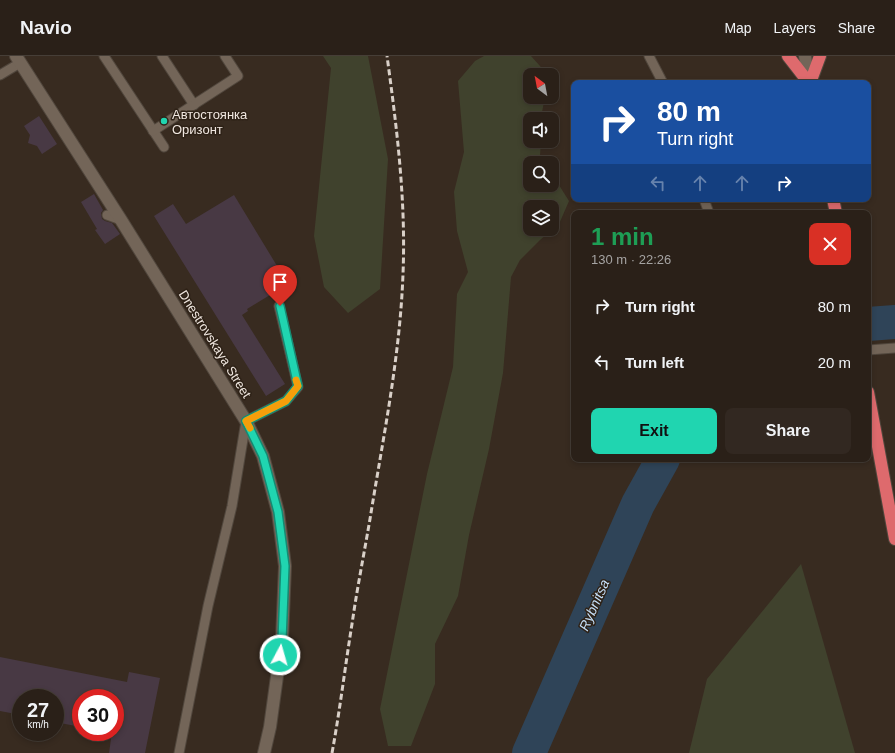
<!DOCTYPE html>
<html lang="en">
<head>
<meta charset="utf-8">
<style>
	:root { --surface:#2a2018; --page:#322821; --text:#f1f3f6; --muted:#a5a3a2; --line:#463e37; --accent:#20d5b0 }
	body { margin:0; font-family:Helvetica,sans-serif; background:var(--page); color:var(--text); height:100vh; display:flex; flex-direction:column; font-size:15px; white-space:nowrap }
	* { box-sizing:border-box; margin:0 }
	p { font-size:13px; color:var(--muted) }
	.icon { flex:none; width:22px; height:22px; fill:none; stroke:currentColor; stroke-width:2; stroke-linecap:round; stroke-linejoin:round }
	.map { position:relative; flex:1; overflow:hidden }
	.details { position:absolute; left:571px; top:154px; width:300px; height:252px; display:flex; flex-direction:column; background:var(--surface); border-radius:8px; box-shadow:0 2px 6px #0003,0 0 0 1px var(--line) }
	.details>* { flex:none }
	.top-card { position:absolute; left:571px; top:24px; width:300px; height:122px; border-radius:8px; box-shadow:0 2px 6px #0003,0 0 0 1px var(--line); background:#1a4fa0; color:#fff; overflow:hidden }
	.needle { width:26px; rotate:328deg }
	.tools { position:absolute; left:523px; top:12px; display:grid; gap:8px }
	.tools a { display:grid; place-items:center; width:36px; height:36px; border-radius:8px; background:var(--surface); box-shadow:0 2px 6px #0003,0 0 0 1px var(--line); font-size:20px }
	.speed { position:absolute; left:12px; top:633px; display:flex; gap:8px; font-size:20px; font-weight:700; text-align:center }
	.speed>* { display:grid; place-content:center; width:52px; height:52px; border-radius:50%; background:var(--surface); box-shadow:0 2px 6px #0003,0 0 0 1px var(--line); line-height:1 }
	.speed small { font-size:10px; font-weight:400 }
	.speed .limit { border:6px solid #d22; background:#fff; color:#111 }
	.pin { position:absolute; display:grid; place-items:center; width:34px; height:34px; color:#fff; margin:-41px -17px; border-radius:50% 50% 50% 0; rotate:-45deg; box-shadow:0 0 4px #0007 }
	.pin .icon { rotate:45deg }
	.me { position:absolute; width:44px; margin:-22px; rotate:6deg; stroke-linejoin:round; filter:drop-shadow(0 0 3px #0008) }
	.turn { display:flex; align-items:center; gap:14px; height:84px; padding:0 20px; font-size:18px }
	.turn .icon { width:52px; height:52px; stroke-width:2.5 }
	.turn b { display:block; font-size:28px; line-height:34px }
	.lanes { display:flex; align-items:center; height:38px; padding:0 20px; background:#0003; justify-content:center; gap:20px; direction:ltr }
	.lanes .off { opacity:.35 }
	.round { display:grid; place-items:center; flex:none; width:42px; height:42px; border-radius:8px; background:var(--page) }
	.head { display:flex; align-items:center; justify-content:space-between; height:68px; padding:0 20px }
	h1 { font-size:24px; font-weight:700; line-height:30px; color:#1e9e55 }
	.action { display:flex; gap:8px; margin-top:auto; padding:8px 20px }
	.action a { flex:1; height:46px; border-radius:8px; background:var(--accent); color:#111; font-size:16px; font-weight:700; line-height:46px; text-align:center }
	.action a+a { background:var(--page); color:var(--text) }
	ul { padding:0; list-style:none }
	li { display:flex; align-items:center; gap:12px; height:56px; padding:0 20px }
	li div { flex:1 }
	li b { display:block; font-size:15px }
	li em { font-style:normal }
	header { display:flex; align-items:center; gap:24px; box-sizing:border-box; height:56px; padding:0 20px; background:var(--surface); border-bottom:1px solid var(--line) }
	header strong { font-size:19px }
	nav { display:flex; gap:22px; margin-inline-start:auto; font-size:14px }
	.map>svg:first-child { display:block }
	.green { fill:#40422d; fill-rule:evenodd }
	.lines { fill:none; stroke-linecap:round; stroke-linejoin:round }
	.river { stroke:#2f4458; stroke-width:34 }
	.building { fill:#483944 }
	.service-casing { stroke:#51473d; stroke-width:11 }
	.minor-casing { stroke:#51473d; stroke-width:14 }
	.secondary-casing { stroke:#51473d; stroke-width:14 }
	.trunk-casing { stroke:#51473d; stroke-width:14 }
	.service { stroke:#736558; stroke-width:9 }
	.minor { stroke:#736558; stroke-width:12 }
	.secondary { stroke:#736558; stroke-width:12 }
	.trunk { stroke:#de6a6d; stroke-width:12 }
	.rail { stroke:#d9d0c8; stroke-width:3; stroke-dasharray:6 3; stroke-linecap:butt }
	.route-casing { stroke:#158a72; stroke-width:10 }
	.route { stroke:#20d5b0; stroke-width:7 }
	.slow { stroke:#f59e0b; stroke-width:7 }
	.poi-dot { fill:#20d5b0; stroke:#2e2217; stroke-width:1.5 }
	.labels { text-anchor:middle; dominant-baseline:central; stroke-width:3; stroke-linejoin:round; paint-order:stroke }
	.poi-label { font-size:13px; fill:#f0e7e0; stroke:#2e2217; text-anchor:start }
	.street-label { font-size:13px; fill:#f0e7e0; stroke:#2e2217 }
	.water-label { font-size:14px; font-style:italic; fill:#c5dff8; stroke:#2e2217 }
</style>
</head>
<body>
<header>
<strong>Navio</strong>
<nav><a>Map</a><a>Layers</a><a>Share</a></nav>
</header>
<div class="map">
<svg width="895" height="697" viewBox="0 0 895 697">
	<rect width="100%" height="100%" fill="#382b20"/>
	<g class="green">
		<polygon points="323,0 368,0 388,103 380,233 348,257 324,231 314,180 331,12"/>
		<path d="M484,0H531L548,19H530V41H545L542,56V63H530V85H541L540,100L545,107H530V129H552V118L569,145L559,168L540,184L520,204L511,221L503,317L489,393L469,479L458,540L435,588V628L411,690H388L380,653L427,418L453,311L457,238L468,216L457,175L454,136L464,96L458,25L475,5ZM530,151H552V173H530Z"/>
		<polygon points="801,508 855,697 689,697 707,623"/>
	</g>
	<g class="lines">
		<g class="river">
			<polyline points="868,268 895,266"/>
			<polyline points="529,697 638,448 663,403"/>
		</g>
	</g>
	<g class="building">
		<polygon points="39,60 57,88 42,98 37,90 28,87 30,79 24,70"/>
		<polygon points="94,138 103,154 101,157 102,163 105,165 112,167 120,178 105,188 95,174 97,173 81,146"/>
		<polygon points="234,139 288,228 247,253 248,255 242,259 285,328 266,340 154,160 173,148 186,168"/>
		<polygon points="0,601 127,626 129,616 160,622 145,697 109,697 112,676 115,676 115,642 81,642 81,671 55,666 55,642 21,642 21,659 0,655"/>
	</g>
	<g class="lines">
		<g class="service-casing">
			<g id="service">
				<polyline points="104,0 164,91"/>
				<polyline points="162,0 194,49"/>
				<polyline points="649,0 663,27"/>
				<polyline points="0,19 20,7"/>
				<polyline points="153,75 238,20 225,0"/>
				<polyline points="704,143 709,157"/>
				<polyline points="107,159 121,164"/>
				<polyline points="868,294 895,292"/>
				<polyline points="179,697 208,550 232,450 246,365 286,345 298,331 279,250"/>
			</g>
		</g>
		<g class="minor-casing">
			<polyline id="minor" points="16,0 121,164 246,365 263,400 278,456 285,510 282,584 270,671 264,697"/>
		</g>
		<g class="secondary-casing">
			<polyline id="secondary" points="805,0 809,27"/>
		</g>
		<g class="trunk-casing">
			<g id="trunk">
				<polyline points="788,0 809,27"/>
				<polyline points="810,27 820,0"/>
				<polyline points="833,143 836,157"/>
				<polyline points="868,336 895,483"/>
			</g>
		</g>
		<use href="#service" class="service"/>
		<use href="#minor" class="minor"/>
		<use href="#secondary" class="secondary"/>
		<use href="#trunk" class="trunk"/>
		<path class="rail" d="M332,697C340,654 345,611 352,568C357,533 364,498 370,463C383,382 400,301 403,218C406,145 397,73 387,0"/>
	</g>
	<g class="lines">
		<g class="route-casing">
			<polyline id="route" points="280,250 298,330 286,345 246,365 263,400 278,456 285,510 282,584 280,599"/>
		</g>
		<use href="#route" class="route"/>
		<polyline class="slow" points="250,372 246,365 286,345 298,330 296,324"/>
	</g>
	<circle class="poi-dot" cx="164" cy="65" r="4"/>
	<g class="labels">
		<g class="poi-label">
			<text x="172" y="58">Автостоянка<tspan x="172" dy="15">Оризонт</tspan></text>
		</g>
		<g class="street-label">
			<text transform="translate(215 288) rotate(58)">Dnestrovskaya Street</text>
		</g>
		<g class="water-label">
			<text transform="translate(594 549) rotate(-66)">Rybnitsa</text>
		</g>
	</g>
</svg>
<div class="tools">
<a><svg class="needle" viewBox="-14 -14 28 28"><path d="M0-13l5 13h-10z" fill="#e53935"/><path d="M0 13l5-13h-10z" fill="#a5a3a2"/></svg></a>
<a><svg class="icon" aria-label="sound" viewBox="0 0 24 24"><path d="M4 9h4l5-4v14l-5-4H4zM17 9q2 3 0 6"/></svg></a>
<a><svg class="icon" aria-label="search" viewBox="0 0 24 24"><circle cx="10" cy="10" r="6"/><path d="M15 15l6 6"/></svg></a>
<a><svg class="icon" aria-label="layers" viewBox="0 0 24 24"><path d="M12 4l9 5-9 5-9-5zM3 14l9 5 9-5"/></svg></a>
</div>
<div class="speed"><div>27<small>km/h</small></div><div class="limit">30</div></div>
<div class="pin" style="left:280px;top:250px;background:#d93025"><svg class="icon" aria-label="arrive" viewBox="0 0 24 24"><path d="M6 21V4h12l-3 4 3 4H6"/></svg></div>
<svg class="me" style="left:280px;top:599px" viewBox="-20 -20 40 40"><circle r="17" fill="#20d5b0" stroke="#fff" stroke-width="3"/><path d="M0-11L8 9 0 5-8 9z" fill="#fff"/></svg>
<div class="top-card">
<div class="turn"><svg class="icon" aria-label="right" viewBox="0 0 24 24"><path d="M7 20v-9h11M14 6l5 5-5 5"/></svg><div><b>80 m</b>Turn right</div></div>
<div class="lanes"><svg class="icon off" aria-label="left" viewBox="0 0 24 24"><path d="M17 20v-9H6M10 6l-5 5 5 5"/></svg><svg class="icon off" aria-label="ahead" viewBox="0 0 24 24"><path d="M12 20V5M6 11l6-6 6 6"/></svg><svg class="icon off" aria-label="ahead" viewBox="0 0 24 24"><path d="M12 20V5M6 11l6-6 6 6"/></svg><svg class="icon" aria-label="right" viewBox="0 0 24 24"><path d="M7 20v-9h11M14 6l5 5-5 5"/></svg></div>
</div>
<section class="details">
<div class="head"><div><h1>1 min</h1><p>130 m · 22:26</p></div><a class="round" style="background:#d93025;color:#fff"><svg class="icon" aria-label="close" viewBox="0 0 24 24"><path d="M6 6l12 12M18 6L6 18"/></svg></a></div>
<ul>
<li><svg class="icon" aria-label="right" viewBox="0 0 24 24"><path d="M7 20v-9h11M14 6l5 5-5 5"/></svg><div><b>Turn right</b></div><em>80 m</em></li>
<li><svg class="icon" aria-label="left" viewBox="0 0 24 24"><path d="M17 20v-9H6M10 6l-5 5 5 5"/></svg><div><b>Turn left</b></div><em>20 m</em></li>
</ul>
<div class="action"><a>Exit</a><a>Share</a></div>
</section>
</div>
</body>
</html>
